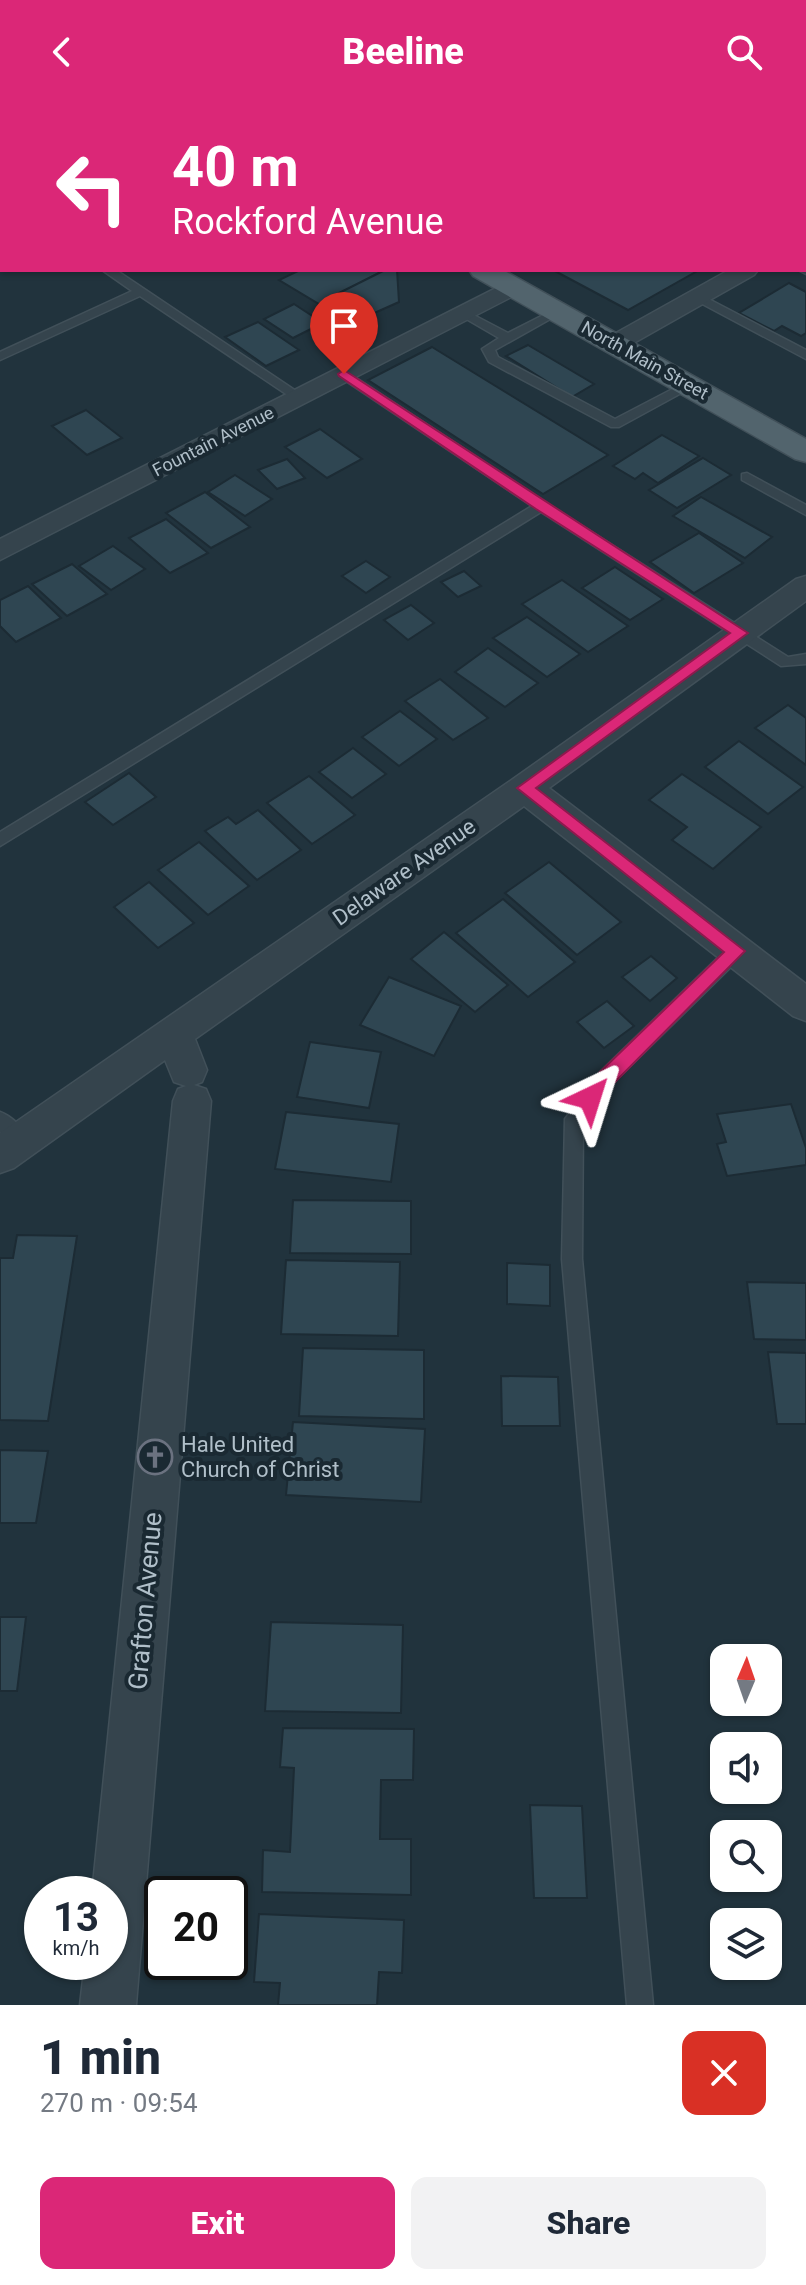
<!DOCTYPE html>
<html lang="en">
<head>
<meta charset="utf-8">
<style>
	:root { --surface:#fff; --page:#f2f2f3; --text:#1f2937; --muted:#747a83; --accent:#db2777 }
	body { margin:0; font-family:Roboto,sans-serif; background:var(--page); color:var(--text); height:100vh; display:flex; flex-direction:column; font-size:30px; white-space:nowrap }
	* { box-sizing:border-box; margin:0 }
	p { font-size:26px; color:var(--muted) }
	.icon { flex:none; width:44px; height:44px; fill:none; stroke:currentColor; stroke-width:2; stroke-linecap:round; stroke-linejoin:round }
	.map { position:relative; height:1901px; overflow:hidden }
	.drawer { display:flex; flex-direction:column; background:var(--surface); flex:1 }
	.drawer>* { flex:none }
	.hud { position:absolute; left:0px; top:0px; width:806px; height:168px; box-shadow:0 2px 6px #0004; background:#db2777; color:#fff; overflow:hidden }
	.needle { width:52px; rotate:2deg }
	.fabs { position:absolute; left:710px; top:1540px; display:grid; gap:16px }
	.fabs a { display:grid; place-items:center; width:72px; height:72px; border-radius:16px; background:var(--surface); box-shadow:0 2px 6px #0004; font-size:40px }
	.speed { position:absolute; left:24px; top:1772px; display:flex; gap:16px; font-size:40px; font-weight:700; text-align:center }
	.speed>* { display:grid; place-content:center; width:104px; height:104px; border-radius:50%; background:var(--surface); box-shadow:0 2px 6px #0004; line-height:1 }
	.speed small { font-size:20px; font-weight:400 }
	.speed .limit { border:4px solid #111; border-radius:12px; background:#fff; color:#111 }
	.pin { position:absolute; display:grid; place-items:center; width:68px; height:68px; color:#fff; margin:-82px -34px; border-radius:50% 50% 50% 0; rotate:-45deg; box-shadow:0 0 8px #0007 }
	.pin .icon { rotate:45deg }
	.me { position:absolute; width:88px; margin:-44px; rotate:41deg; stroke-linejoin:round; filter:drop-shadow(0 0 6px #0008) }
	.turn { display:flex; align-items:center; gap:28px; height:168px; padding:0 40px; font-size:36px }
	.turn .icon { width:104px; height:104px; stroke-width:2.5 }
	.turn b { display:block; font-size:56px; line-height:68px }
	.round { display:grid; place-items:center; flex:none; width:84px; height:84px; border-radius:16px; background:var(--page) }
	.headline { display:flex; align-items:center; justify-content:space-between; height:136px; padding:0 40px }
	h1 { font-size:48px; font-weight:800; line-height:60px }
	.primary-button { display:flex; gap:16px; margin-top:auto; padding:16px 40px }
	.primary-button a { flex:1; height:92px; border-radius:16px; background:var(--accent); color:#fff; font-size:32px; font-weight:800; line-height:92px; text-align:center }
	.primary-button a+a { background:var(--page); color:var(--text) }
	header { display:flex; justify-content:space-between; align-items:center; height:104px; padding:0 40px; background:var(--accent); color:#fff; font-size:36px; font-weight:800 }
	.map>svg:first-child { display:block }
	.building { fill:#2f4652; stroke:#1c2b34; stroke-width:2 }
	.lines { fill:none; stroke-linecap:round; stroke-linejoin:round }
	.lane-casing { stroke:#415059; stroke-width:3 }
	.street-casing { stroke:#415059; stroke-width:3 }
	.primary-casing { stroke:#415059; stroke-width:3 }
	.lane { fill:#35444d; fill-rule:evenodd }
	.street { fill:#35444d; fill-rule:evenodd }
	.primary { fill:#52646d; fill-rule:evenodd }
	.route { fill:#db2777; stroke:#8e194d; stroke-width:2 }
	.labels { text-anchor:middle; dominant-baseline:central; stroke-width:8; stroke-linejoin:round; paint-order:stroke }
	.far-street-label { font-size:18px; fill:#b0bfc9; stroke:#1a2932 }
	.street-label { font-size:22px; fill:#b0bfc9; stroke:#1a2932 }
	.poi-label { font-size:22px; fill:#b0bfc9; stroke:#1a2932; text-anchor:start }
	.near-street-label { font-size:26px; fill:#b0bfc9; stroke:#1a2932 }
</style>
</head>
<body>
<header><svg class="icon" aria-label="back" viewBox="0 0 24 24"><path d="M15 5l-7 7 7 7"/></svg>Beeline<svg class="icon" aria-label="search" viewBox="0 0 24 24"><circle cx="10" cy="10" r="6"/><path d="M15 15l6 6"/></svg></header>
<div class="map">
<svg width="806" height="1901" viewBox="0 0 806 1901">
	<rect width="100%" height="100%" fill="#21333d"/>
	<g class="building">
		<polygon points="300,166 385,166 319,200 279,176"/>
		<polygon points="385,166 397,166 399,198 361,215 331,193"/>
		<polygon points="553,166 699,166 628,206"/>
		<polygon points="789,179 806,188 806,229 801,232 782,222 774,227 739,209"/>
		<polygon points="294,200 323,219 293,234 264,215"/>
		<polygon points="258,218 299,246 266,262 225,233"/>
		<polygon points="528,241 594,280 572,293 506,252"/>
		<polygon points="432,243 608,351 543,390 368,276"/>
		<polygon points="86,306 122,334 87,351 52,322"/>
		<polygon points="320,325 362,355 327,374 285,343"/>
		<polygon points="662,331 699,352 658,379 643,369 635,375 613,362"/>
		<polygon points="703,354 731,371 677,404 649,386"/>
		<polygon points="287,355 305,374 277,385 258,366"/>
		<polygon points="235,371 272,395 245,412 208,388"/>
		<polygon points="205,388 250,423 211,444 166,409"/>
		<polygon points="701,393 772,433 745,454 673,412"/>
		<polygon points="166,415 208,449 170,469 129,434"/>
		<polygon points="699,429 743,459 694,489 650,458"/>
		<polygon points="113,442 145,465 111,486 79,462"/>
		<polygon points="366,457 390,473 366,489 342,472"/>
		<polygon points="72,460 107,490 67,512 32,480"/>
		<polygon points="615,463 663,495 630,516 582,484"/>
		<polygon points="464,467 481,482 458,493 441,478"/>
		<polygon points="562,476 628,522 588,548 522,500"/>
		<polygon points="28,482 61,514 16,538 0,522 0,496"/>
		<polygon points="411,501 434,519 408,536 384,516"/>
		<polygon points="527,513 580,550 547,573 493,534"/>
		<polygon points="488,544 538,579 505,603 455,568"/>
		<polygon points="440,575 488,614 453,636 405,597"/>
		<polygon points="788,601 806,614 806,661 755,624"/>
		<polygon points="400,607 437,635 399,662 362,633"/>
		<polygon points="739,637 803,683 768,710 705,663"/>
		<polygon points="353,644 386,670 352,694 319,668"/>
		<polygon points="129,669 156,693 113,721 85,698"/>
		<polygon points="682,670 761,723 713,765 672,736 687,723 649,696"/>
		<polygon points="309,672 355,711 312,740 267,699"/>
		<polygon points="258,706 301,746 257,776 205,727 228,713 236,720"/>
		<polygon points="199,738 249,782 208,811 158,766"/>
		<polygon points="549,758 621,818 577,851 505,789"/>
		<polygon points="149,778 194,819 158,844 114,803"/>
		<polygon points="503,795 575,858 528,893 456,829"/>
		<polygon points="444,828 508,881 475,908 411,855"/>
		<polygon points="651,852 677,874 650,897 622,873"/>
		<polygon points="389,873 461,902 434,952 360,921"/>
		<polygon points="607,897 634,922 604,944 577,918"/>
		<polygon points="310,938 381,948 369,1004 297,993"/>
		<polygon points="791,1000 806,1044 806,1061 727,1072 717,1040 726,1038 717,1010"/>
		<polygon points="286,1008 399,1020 391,1078 275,1065"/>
		<polygon points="293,1096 411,1097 411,1150 290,1149"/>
		<polygon points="17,1131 77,1132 48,1317 0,1316 0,1154 13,1154"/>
		<polygon points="286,1156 400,1158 398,1232 281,1230"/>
		<polygon points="507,1159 550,1161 550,1202 507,1200"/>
		<polygon points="747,1178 806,1179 806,1236 754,1235"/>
		<polygon points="303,1244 424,1246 424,1315 299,1312"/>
		<polygon points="768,1248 806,1249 806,1320 777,1320"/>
		<polygon points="501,1272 558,1273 560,1322 502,1322"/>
		<polygon points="293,1318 425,1325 421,1398 286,1391"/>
		<polygon points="0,1346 48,1347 36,1419 0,1419"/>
		<polygon points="0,1513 26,1513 17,1587 0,1587"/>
		<polygon points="271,1518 403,1521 401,1609 265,1607"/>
		<polygon points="283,1624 414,1625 413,1676 381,1676 380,1735 411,1735 411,1791 262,1788 263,1746 290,1748 294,1664 280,1663"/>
		<polygon points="530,1701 582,1702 587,1794 534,1794"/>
		<polygon points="259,1810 404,1816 402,1869 379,1868 377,1901 278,1901 280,1879 254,1878"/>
	</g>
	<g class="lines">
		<g class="lane-casing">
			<g id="lane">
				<polygon points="30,0 40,0 41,2 31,2"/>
				<polygon points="470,0 483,0 469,2"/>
				<polygon points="488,0 501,0 502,2 489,2"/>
				<polygon points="787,0 800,0 786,2"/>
				<polygon points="804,163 806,163 806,170 798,166 804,166"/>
				<polygon points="102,166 116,166 305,293 295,296 140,192 0,256 0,248 132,187"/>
				<polygon points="693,191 701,191 806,246 806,255 693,195"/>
				<polygon points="557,204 561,205 561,209 495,246 498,253 615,315 686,278 696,281 619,323 611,323 489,258 482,245 499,234 456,209 466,207 508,229"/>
				<polygon points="344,266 546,399 788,553 806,550 806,560 781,562 541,408 0,742 0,728 532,402 340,273 340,267"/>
				<polygon points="747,369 806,401 806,411 742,376 742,370"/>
				<polygon points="736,840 742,842 745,847 742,852 612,980 583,1017 582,1155 653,1901 627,1901 562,1155 565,1015 600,968 730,842"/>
				<path d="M0,1008C12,1012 25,1026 30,1037L28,1043L21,1045L14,1043L0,1028Z"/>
			</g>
		</g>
		<g class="street-casing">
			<g id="street">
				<rect x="0" y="60" width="2" height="14"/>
				<polygon points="2,125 2,139 0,140 0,126"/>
				<polygon points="806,125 806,140 804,141 804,126"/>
				<polygon points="729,166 758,166 754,171 625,244 607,244 603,239 607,234"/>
				<polygon points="512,176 521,178 524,183 521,188 0,456 0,435"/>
				<polygon points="806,472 806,497 549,684 806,880 806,917 793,912 524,702 195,935 207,966 202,978 194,981 206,985 211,997 136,1901 80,1901 85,1858 110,1858 110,1790 92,1790 173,997 178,985 186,982 174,978 165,956 14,1064 0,1069 0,1029 513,675 796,475"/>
			</g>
		</g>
		<g class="primary-casing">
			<g id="primary">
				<polygon points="222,0 247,0 248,2 223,2"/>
				<polygon points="469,166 503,166 806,335 806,358 795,355 473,172"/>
			</g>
		</g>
		<use href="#lane" class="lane"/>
		<use href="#street" class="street"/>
		<use href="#primary" class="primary"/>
	</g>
	<path class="route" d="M344,266L748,529L536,684L745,847L613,980C605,990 598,1005 584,1000L581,994L600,968L724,848L517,684L730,529L536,405L339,272L338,270Z"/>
	<defs>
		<g id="church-ring" transform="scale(1.8)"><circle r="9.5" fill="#1a2932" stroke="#6b7280" stroke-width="1.5"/><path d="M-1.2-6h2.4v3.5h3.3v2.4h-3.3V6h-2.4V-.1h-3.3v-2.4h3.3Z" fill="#6b7280"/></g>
	</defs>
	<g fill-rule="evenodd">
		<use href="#church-ring" x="155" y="1353"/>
	</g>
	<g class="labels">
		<g class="far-street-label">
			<text transform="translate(645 256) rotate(29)">North Main Street</text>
			<text transform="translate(213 337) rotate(-27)">Fountain Avenue</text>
		</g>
		<g class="street-label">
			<text transform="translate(404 768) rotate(-35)">Delaware Avenue</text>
		</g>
		<g class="poi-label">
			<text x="181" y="1340">Hale United<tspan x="181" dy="25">Church of Christ</tspan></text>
		</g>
		<g class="near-street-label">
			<text transform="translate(145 1497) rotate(-85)">Grafton Avenue</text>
		</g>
	</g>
</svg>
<div class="fabs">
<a><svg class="needle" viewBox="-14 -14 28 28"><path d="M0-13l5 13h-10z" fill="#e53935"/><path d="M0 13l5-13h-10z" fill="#747a83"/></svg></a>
<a><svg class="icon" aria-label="sound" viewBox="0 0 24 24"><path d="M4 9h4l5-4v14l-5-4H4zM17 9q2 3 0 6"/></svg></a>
<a><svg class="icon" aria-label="search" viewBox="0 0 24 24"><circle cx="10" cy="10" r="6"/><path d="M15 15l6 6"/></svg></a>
<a><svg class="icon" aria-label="layers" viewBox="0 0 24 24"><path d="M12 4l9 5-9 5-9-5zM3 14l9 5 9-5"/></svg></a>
</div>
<div class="speed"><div>13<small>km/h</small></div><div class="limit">20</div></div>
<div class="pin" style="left:344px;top:270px;background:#d93025"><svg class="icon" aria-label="arrive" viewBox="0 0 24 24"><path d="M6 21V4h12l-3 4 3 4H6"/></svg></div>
<svg class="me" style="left:590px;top:994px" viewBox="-20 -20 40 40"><path d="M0-17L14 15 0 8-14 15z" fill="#db2777" stroke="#fff" stroke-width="4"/></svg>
<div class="hud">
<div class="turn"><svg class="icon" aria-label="left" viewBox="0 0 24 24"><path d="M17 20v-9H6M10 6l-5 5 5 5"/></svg><div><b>40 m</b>Rockford Avenue</div></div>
</div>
</div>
<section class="drawer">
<div class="headline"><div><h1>1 min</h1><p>270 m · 09:54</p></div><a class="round" style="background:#d93025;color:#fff"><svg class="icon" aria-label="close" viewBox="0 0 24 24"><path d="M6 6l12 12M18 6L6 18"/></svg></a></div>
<div class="primary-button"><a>Exit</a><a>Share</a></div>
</section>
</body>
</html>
